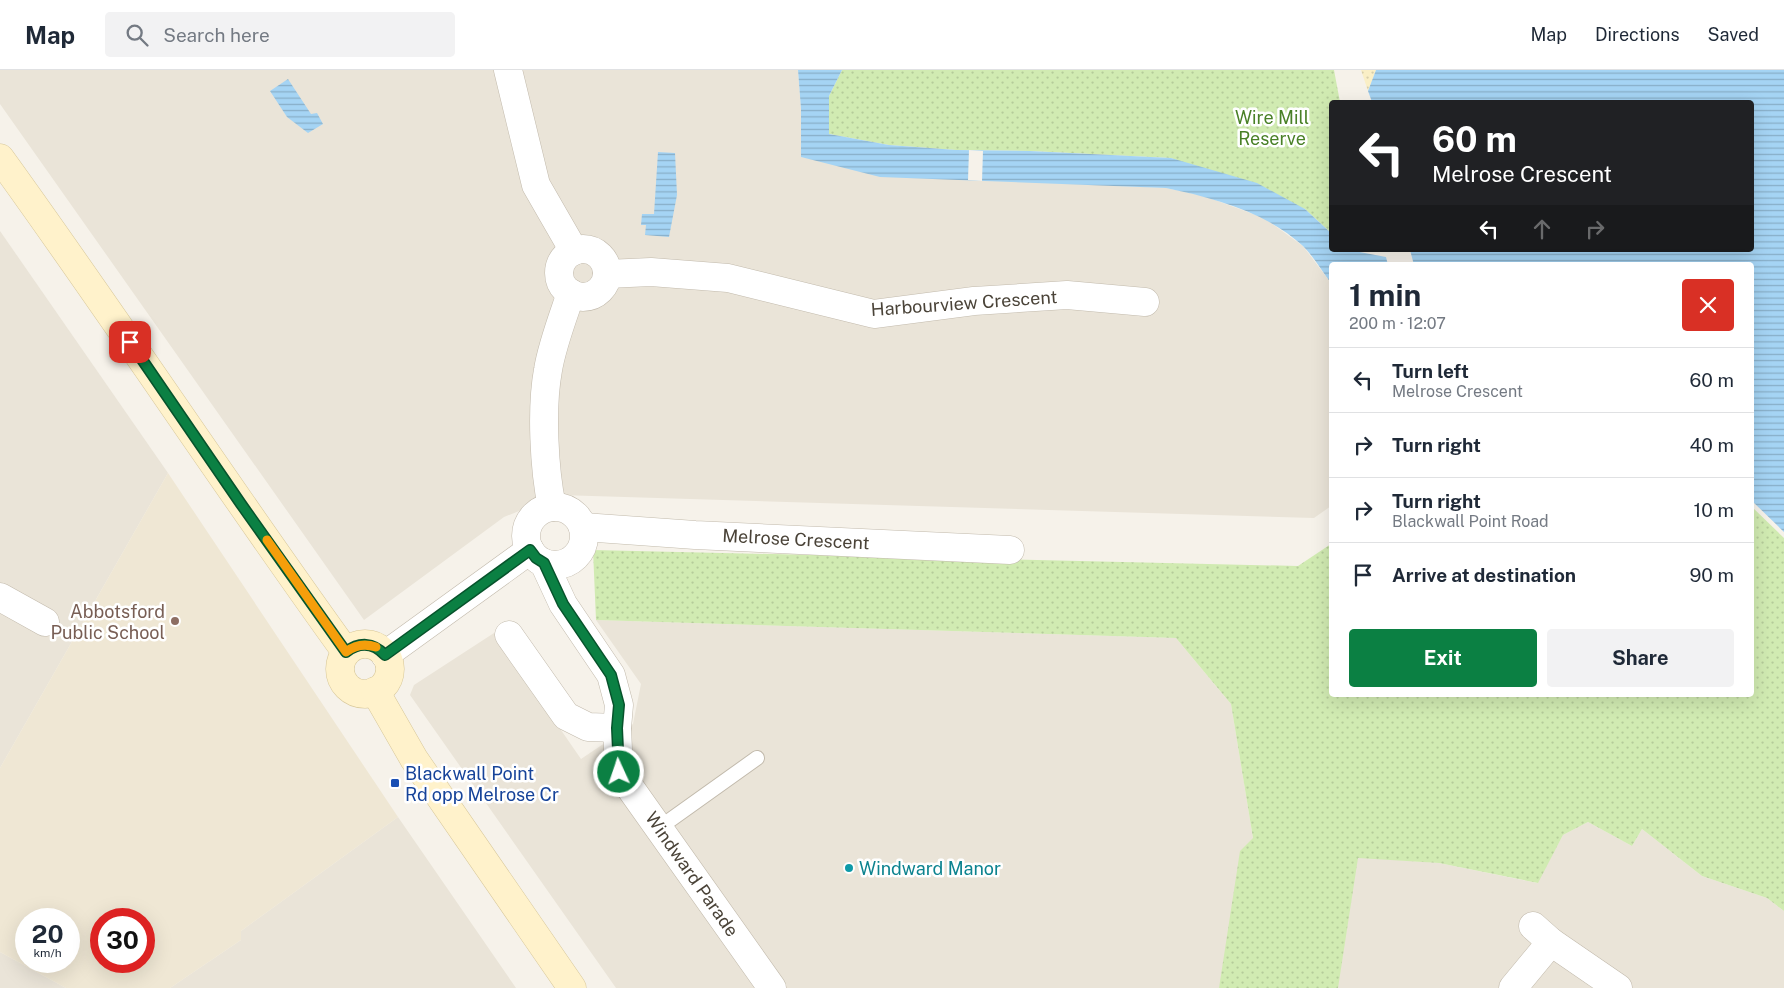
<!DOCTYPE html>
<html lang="en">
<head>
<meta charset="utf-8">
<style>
	:root { --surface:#fff; --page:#f2f2f3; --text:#1f2937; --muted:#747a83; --line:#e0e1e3; --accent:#0b8043 }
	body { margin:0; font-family:"Public Sans",sans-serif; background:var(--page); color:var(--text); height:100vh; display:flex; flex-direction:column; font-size:19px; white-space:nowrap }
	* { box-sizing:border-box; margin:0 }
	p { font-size:16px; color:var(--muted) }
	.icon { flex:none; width:28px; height:28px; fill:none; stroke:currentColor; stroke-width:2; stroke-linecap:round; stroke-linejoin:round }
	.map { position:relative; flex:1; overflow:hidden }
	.sheet { position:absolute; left:1329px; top:192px; width:425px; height:435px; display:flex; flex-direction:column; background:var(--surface); border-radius:5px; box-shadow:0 5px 20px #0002 }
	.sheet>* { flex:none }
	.hud { position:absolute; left:1329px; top:30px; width:425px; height:152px; border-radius:5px; box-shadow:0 5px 20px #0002; background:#202124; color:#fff; overflow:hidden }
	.speed { position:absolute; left:15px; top:838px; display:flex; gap:10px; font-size:25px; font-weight:700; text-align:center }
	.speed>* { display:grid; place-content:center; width:65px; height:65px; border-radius:50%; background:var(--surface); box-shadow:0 5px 20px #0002; line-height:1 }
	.speed small { font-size:12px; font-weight:400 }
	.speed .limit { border:8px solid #d22; background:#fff; color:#111 }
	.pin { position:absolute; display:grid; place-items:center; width:42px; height:42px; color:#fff; margin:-21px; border-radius:10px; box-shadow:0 2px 8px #0006 }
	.me { position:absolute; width:55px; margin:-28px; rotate:357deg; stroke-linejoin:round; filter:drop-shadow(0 0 4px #0008) }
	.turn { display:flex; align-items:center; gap:18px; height:105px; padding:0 20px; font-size:22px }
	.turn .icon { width:65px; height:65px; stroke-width:2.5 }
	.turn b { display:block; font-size:35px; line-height:42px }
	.lanes { display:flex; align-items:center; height:48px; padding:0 20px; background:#0003; justify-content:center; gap:25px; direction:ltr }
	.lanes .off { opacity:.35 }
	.round { display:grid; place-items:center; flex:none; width:52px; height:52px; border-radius:5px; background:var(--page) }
	.summary { display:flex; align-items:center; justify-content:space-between; height:85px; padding:0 20px }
	h1 { font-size:30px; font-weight:700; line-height:38px }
	.button { display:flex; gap:10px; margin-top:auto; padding:10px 20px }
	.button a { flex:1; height:58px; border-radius:5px; background:var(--accent); color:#fff; font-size:20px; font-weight:700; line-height:58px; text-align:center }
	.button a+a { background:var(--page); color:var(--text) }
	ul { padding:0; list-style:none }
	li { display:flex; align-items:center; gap:15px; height:65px; padding:0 20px; border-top:1px solid var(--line) }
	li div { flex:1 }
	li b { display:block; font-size:19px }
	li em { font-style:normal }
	header { display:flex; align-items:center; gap:30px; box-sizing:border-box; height:70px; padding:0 25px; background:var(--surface); border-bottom:1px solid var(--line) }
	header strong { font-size:24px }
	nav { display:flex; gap:28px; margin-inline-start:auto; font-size:18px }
	.search { width:350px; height:45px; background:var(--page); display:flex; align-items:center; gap:12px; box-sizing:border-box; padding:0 18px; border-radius:5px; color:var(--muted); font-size:19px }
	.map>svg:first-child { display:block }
	.residential { fill:#eae4d8 }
	.education { fill:#efe7d4; fill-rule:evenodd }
	.sand { fill:url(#sand-dots) }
	.park { fill:url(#park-dots) }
	.water { fill:url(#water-rules) }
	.pier { fill:#f6f2ea }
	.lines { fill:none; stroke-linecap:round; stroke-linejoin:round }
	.lane-casing { stroke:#c2baac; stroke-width:16 }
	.street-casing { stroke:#c2baac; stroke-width:29 }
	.secondary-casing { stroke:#d7c799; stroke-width:29 }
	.lane { stroke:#fff; stroke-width:14 }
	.street { stroke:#fff; stroke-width:28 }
	.secondary { stroke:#fff2cb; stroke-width:28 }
	.route-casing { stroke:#07532c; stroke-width:12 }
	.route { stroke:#0b8043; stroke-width:9 }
	.slow { stroke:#f59e0b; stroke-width:9 }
	.education-dot { fill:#8d6e63; stroke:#fff; stroke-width:2 }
	.transit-dot { fill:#1a4fb4; stroke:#fff; stroke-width:2 }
	.culture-dot { fill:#0f9aa8; stroke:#fff; stroke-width:2 }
	.labels { text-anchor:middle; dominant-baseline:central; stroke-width:5; stroke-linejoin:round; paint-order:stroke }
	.park-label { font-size:18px; fill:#498027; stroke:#fff }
	.street-label { font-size:18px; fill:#4a4338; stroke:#fff }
	.education-label { font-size:18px; fill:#785e54; stroke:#fff; text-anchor:end }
	.transit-label { font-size:18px; fill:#164399; stroke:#fff; text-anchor:start }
	.culture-label { font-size:18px; fill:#0d838f; stroke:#fff; text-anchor:start }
</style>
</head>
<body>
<header>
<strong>Map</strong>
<div class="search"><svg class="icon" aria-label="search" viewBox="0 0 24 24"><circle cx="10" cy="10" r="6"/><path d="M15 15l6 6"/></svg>Search here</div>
<nav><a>Map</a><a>Directions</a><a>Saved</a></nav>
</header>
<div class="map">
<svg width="1784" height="918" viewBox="0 0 1784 918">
	<defs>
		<pattern id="sand-dots" width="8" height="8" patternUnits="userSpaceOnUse" patternTransform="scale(1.25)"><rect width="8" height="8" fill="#faefc6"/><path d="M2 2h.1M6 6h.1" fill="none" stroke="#d8ceab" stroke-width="1.8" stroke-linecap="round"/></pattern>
		<pattern id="park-dots" width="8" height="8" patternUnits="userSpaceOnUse" patternTransform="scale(1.25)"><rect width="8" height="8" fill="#d1ebb2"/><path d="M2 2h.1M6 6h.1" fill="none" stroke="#b5cb9a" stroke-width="1.8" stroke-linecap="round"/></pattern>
		<pattern id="water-rules" width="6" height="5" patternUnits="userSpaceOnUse" patternTransform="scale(1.25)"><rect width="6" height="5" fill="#a5d4f4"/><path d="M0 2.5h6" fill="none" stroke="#88aec7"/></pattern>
	</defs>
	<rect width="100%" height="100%" fill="#f6f2ea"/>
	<g class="residential">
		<polygon points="0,0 798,0 801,39 801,87 921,107 1166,118 1204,126 1264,148 1303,176 1331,213 1331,436 1314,448 559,425 504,447 364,550 0,34"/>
		<polygon points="0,161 168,403 0,698"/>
		<polygon points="596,550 1176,568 1231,634 1253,768 1358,787 1439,793 1537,813 1563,765 1588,752 1632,776 1642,759 1702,806 1767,828 1784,841 1784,918 616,918 410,625 414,615 494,563 581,689 633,654 641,614"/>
		<polygon points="398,747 516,918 170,918 241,870 241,861"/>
		<polygon points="0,882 66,918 0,918"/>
	</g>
	<path class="education" d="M168,403L398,747L241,861V870L170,918H66L0,882V698ZM26,849H69V891H26ZM101,849H144V891H101Z"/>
	<polygon class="sand" points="1361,0 1376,0 1368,21"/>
	<g class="park">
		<polygon points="842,0 1334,0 1340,32 1331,32 1331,163 1305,139 1171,88 1030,81 956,80 889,75 829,64 829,26"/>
		<polygon points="1751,436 1784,468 1784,841 1767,828 1702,806 1642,759 1632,776 1588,752 1563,765 1538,813 1439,793 1358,788 1338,918 1219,918 1240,781 1253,768 1231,634 1176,568 596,550 593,480 1298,496 1331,474 1331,625 1751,625"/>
	</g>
	<g class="water">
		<path d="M798,0H842L829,26V64L889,75L956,80L1030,81L1171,88L1257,113L1305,139L1331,163V180H1349L1386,187L1388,195H1331V213C1322,201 1313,186 1303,176C1266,142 1214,128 1166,118L880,107L801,87V39Z"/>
		<polygon points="1376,0 1784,0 1784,462 1751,430 1751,195 1414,195 1410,180 1751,180 1751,32 1372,32 1368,21"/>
		<polygon points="288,9 311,44 317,43 323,54 308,63 287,47 270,21"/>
		<polygon points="658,82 675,83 677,125 669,167 645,165 646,155 641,155 642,144 654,144"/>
	</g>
	<polygon class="pier" points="969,80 983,81 982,111 968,110"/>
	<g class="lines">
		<g class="lane-casing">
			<polyline id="lane" points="659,758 757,688"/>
		</g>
		<g class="street-casing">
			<g id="street">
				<polyline points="508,0 536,115 574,181"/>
				<circle cx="583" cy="203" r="24"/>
				<polyline points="607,204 651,202 728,208 874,244 974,231 1067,225 1145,232"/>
				<path d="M552,437C544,399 541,338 548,300C552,275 563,247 571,223"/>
				<circle cx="555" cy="466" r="29"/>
				<polyline points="583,457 695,465 1010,480"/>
				<polyline points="544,493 563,534 611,605 619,635 617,658 619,702 772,918"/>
				<polyline points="0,527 45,552"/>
				<polyline points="509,565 566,646 588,657 617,658"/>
				<polyline points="385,585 530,480"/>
				<polyline points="1533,856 1551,872 1618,918"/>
				<polyline points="1513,918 1551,872"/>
			</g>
		</g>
		<g class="secondary-casing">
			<g id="secondary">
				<path d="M0,88C118,251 228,419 346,582"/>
				<circle cx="365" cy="599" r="25"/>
				<polyline points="375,621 414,689 572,918"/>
			</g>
		</g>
		<use href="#lane" class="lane"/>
		<use href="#street" class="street"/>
		<use href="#secondary" class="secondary"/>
	</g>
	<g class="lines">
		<g class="route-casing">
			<path id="route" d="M130,272L241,434L346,582C359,572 373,572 385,585L530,480L536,488L544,493L563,534L611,605L619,635L617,658L619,702"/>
		</g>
		<use href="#route" class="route"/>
		<path class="slow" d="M267,470L346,582C355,575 364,573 376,577"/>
	</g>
	<circle class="education-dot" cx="175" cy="551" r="5"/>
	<rect class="transit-dot" x="390" y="708" width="10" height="10" rx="2.5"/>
	<circle class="culture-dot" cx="849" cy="798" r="5"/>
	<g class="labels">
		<g class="park-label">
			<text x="1272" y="47">Wire Mill<tspan x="1272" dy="21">Reserve</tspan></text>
		</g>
		<g class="street-label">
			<text transform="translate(964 233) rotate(-4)">Harbourview Crescent</text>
			<text transform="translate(796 469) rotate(3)">Melrose Crescent</text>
			<text transform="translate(692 804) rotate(55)">Windward Parade</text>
		</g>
		<g class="education-label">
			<text x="165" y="541">Abbotsford<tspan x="165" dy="21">Public School</tspan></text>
		</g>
		<g class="transit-label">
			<text x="405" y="703">Blackwall Point<tspan x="405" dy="21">Rd opp Melrose Cr</tspan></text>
		</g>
		<g class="culture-label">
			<text x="859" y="798">Windward Manor</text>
		</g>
	</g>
</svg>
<div class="speed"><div>20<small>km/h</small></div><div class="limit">30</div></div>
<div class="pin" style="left:130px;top:272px;background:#d93025"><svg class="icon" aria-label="arrive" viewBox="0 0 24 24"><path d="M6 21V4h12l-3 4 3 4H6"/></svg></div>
<svg class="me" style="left:619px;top:702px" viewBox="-20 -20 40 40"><circle r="17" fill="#0b8043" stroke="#fff" stroke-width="3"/><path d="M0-11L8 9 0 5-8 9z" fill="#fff"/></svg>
<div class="hud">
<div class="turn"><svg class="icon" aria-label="left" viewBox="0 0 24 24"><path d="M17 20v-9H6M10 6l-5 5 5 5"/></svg><div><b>60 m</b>Melrose Crescent</div></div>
<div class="lanes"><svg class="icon" aria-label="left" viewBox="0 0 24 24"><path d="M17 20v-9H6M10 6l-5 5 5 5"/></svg><svg class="icon off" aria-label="ahead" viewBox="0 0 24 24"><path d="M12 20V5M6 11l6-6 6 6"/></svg><svg class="icon off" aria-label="right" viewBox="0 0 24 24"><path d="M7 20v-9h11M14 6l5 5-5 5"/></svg></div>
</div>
<section class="sheet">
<div class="summary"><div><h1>1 min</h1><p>200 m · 12:07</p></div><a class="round" style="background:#d93025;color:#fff"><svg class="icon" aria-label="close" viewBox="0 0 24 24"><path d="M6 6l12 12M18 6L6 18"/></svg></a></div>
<ul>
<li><svg class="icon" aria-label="left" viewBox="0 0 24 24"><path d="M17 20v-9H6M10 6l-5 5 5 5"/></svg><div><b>Turn left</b><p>Melrose Crescent</p></div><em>60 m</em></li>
<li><svg class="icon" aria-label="right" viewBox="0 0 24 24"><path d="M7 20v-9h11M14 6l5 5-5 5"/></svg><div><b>Turn right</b></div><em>40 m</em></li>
<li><svg class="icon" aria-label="right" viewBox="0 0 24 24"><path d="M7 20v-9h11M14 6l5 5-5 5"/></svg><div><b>Turn right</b><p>Blackwall Point Road</p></div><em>10 m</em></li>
<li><svg class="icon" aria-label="arrive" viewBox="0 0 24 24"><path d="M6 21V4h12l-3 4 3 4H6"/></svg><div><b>Arrive at destination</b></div><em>90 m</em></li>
</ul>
<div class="button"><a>Exit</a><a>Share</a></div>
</section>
</div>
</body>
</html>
